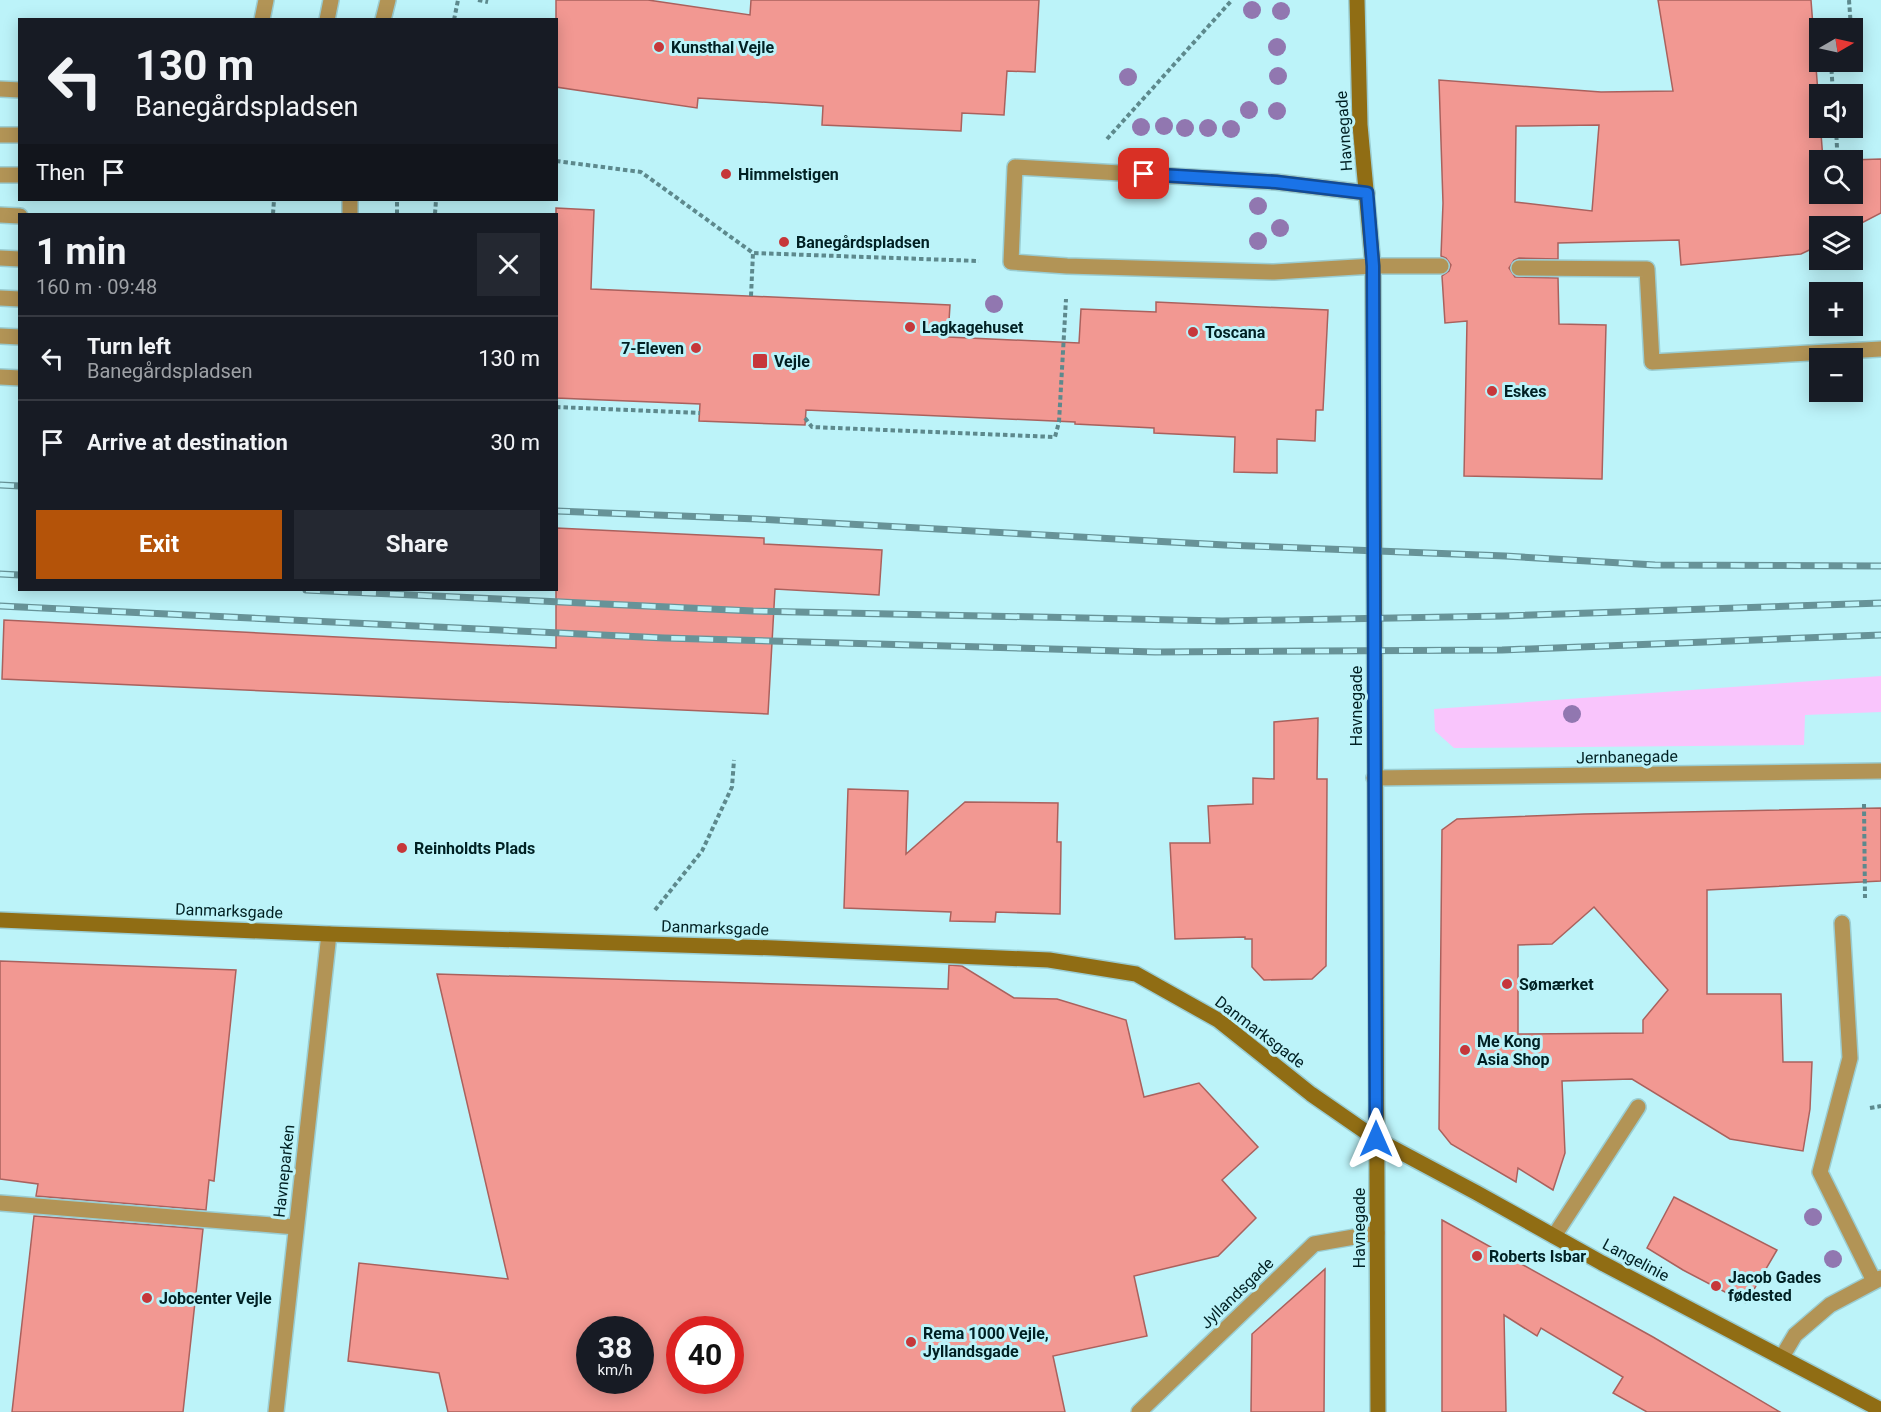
<!DOCTYPE html>
<html lang="en">
<head>
<meta charset="utf-8">
<style>
	:root { --surface:#171b24; --page:#242831; --text:#f1f3f6; --muted:#9ea1a6; --line:#363941; --accent:#b45309 }
	body { margin:0; font-family:Roboto,sans-serif; background:var(--page); color:var(--text); height:100vh; display:flex; flex-direction:column; font-size:22px; white-space:nowrap }
	* { box-sizing:border-box; margin:0 }
	p { font-size:20px; color:var(--muted) }
	.icon { flex:none; width:33px; height:33px; fill:none; stroke:currentColor; stroke-width:2; stroke-linecap:round; stroke-linejoin:round }
	.map { position:relative; flex:1; overflow:hidden }
	.sheet { position:absolute; left:18px; top:213px; width:540px; height:378px; display:flex; flex-direction:column; background:var(--surface); border-radius:0px; box-shadow:0 3px 15px #0003 }
	.sheet>* { flex:none }
	.guide { position:absolute; left:18px; top:18px; width:540px; height:183px; border-radius:0px; box-shadow:0 3px 15px #0003; background:#171b24; color:var(--text); overflow:hidden }
	.needle { width:39px; rotate:81deg }
	.tools { position:absolute; left:1809px; top:18px; display:grid; gap:12px }
	.tools a { display:grid; place-items:center; width:54px; height:54px; border-radius:0px; background:var(--surface); box-shadow:0 3px 15px #0003; font-size:30px }
	.speed { position:absolute; left:576px; top:1316px; display:flex; gap:12px; font-size:30px; font-weight:700; text-align:center }
	.speed>* { display:grid; place-content:center; width:78px; height:78px; border-radius:50%; background:var(--surface); box-shadow:0 3px 15px #0003; line-height:1 }
	.speed small { font-size:15px; font-weight:400 }
	.speed .limit { border:9px solid #d22; background:#fff; color:#111 }
	.pin { position:absolute; display:grid; place-items:center; width:51px; height:51px; color:#fff; margin:-26px; border-radius:12px; box-shadow:0 3px 9px #0006 }
	.me { position:absolute; width:66px; margin:-33px; rotate:0deg; stroke-linejoin:round; filter:drop-shadow(0 0 4px #0008) }
	.turn { display:flex; align-items:center; gap:21px; height:126px; padding:0 18px; font-size:27px }
	.turn .icon { width:78px; height:78px; stroke-width:2.5 }
	.turn b { display:block; font-size:42px; line-height:51px }
	.then { display:flex; align-items:center; height:57px; padding:0 18px; background:#0003; gap:12px; font-size:22px }
	.round { display:grid; place-items:center; flex:none; width:63px; height:63px; border-radius:0px; background:var(--page) }
	.overview { display:flex; align-items:center; justify-content:space-between; height:102px; padding:0 18px }
	h1 { font-size:36px; font-weight:700; line-height:45px }
	.action { display:flex; gap:12px; margin-top:auto; padding:12px 18px }
	.action a { flex:1; height:69px; border-radius:0px; background:var(--accent); color:#fff; font-size:24px; font-weight:700; line-height:69px; text-align:center }
	.action a+a { background:var(--page); color:var(--text) }
	ul { padding:0; list-style:none }
	li { display:flex; align-items:center; gap:18px; height:84px; padding:0 18px; border-top:2px solid var(--line) }
	li div { flex:1 }
	li b { display:block; font-size:22px }
	li em { font-style:normal }
	.map>svg:first-child { display:block }
	.green { fill:#f9c5fc }
	.building { fill:#f29892; stroke:#aa615d; stroke-width:1.5; fill-rule:evenodd }
	.lines { fill:none; stroke-linecap:round; stroke-linejoin:round }
	.lane-casing { stroke:#9acdd2; stroke-width:18 }
	.street-casing { stroke:#9acdd2; stroke-width:18 }
	.secondary-casing { stroke:#9acdd2; stroke-width:18 }
	.path { stroke:#5d898d; stroke-width:4; stroke-dasharray:4.5 3; stroke-linecap:butt }
	.lane { stroke:#b29456; stroke-width:15 }
	.street { stroke:#b29456; stroke-width:15 }
	.secondary { stroke:#906d14; stroke-width:15 }
	.rail-casing { stroke:#679398; stroke-width:7 }
	.rail { stroke:#bcf3f9; stroke-width:4.5; stroke-dasharray:14; stroke-linecap:butt }
	.tree { fill:#9177b0 }
	.route-casing { stroke:#114b97; stroke-width:15 }
	.route { stroke:#1a73e8; stroke-width:10 }
	.poi-dot { fill:#c6373a; stroke:#bcf3f9; stroke-width:2 }
	.labels { text-anchor:middle; dominant-baseline:central; stroke-width:6; stroke-linejoin:round; paint-order:stroke }
	.poi-label { font-size:16px; font-weight:bold; fill:#002023; stroke:#bcf3f9; text-anchor:start }
	.street-label { font-size:16px; fill:#002023; stroke:#bcf3f9 }
</style>
</head>
<body>
<div class="map">
<svg width="1881" height="1412" viewBox="0 0 1881 1412">
	<rect width="100%" height="100%" fill="#bcf3f9"/>
	<polygon class="green" points="1881,676 1881,712 1805,715 1804,745 1454,748 1435,731 1434,709"/>
	<g class="building">
		<polygon points="556,0 648,0 750,15 751,0 1039,0 1035,72 1007,71 1004,115 962,113 961,131 822,125 823,106 698,98 697,108 556,87"/>
		<path d="M1658,0H1811L1823,160H1820V194H1852V160H1850L1881,159V213L1852,228V226H1820V245L1801,254L1681,265L1679,240L1558,243V259L1519,258L1514,260L1509,268L1515,277L1558,278L1559,324L1606,325L1602,479L1464,476L1467,321L1445,323L1442,276L1449,271L1451,265L1446,258L1441,256L1443,203L1439,80L1601,92L1673,91ZM1599,125L1592,211L1515,202L1516,126Z"/>
		<polygon points="556,208 594,210 591,289 950,305 948,337 1079,343 1081,309 1156,312 1156,302 1328,310 1323,410 1316,410 1315,441 1277,439 1277,473 1234,472 1235,437 1154,433 1154,428 1075,424 1075,422 806,410 805,425 699,421 700,404 556,398"/>
		<polygon points="556,528 764,538 764,544 882,550 879,595 775,589 768,714 2,679 4,620 556,648"/>
		<polygon points="1318,718 1317,779 1327,779 1326,966 1312,979 1264,980 1252,967 1252,939 1245,939 1245,937 1175,939 1170,843 1210,843 1208,806 1253,804 1253,778 1274,779 1274,722"/>
		<polygon points="848,789 908,791 906,854 965,802 1058,803 1057,842 1061,842 1060,914 996,912 995,922 950,921 951,912 844,908"/>
		<path d="M1881,808V881L1707,890V994H1781L1783,1062H1812L1810,1109L1803,1151L1730,1139L1632,1079L1562,1081L1565,1153L1553,1190L1518,1168L1516,1182L1451,1144L1439,1129L1442,830L1457,819L1584,814ZM1594,907L1668,990L1643,1020V1033L1518,1034V945L1552,944Z"/>
		<polygon points="0,961 236,970 214,1181 209,1180 206,1210 36,1196 38,1184 0,1179"/>
		<path d="M949,965L962,966L1014,998L1057,999L1126,1020L1144,1097L1199,1083L1258,1147L1222,1180L1256,1218L1218,1256L1134,1276L1147,1336L1053,1356L1065,1412H448L439,1373L348,1361L359,1263L508,1279L437,974L948,989ZM590,1329H640V1380H590ZM680,1329H730V1380H680Z"/>
		<polygon points="1674,1197 1777,1250 1746,1303 1683,1270 1647,1248"/>
		<polygon points="34,1216 203,1229 183,1412 12,1412"/>
		<polygon points="1442,1220 1653,1337 1780,1412 1647,1412 1613,1393 1623,1377 1541,1328 1537,1336 1504,1315 1506,1412 1442,1412"/>
		<polygon points="1325,1269 1324,1412 1251,1412 1252,1334"/>
	</g>
	<g class="lines">
		<g class="lane-casing">
			<g id="lane">
				<polyline points="262,20 266,0"/>
				<polyline points="0,135 20,135"/>
				<polyline points="0,175 20,175"/>
				<polyline points="1367,193 1276,182 1015,167 1011,262 1067,266 1274,272 1373,266 1441,266"/>
				<polyline points="350,214 350,200"/>
				<polyline points="0,215 20,216"/>
				<polyline points="0,258 20,259"/>
				<polyline points="1519,268 1647,269 1652,362 1881,349"/>
				<polyline points="0,298 20,299"/>
				<polyline points="0,336 20,337"/>
				<polyline points="0,377 20,378"/>
				<polyline points="1842,923 1850,1058 1820,1172 1874,1281"/>
				<polyline points="0,1203 296,1227"/>
				<polyline points="1554,1236 1638,1107"/>
			</g>
		</g>
		<g class="street-casing">
			<g id="street">
				<polyline points="327,20 331,0"/>
				<polyline points="383,20 388,0"/>
				<polyline points="0,89 20,90"/>
				<polyline points="1374,778 1881,771"/>
				<polyline points="1782,1357 1795,1335 1830,1305 1881,1278"/>
				<polyline points="276,1412 329,934"/>
				<polyline points="1139,1412 1314,1244 1377,1233"/>
			</g>
		</g>
		<g class="secondary-casing">
			<g id="secondary">
				<polyline points="1357,0 1360,125 1373,266 1378,1412"/>
				<polyline points="0,920 329,934 775,948 1049,960 1136,974 1218,1020 1311,1094 1376,1139 1477,1193 1602,1263 1881,1410"/>
			</g>
		</g>
		<g class="path">
			<polyline points="478,0 488,2"/>
			<polyline points="1849,0 1851,28"/>
			<polyline points="454,20 458,0"/>
			<polyline points="1852,57 1852,59"/>
			<polyline points="1831,62 1833,94"/>
			<polyline points="1836,128 1837,148"/>
			<polyline points="1107,139 1232,0"/>
			<polyline points="556,161 641,172 753,253 979,261"/>
			<polyline points="273,214 274,200"/>
			<polyline points="397,214 397,200"/>
			<polyline points="435,214 436,200"/>
			<polyline points="751,296 753,253"/>
			<polyline points="556,407 700,413"/>
			<polyline points="805,418 812,427 1055,437 1059,422 1066,299"/>
			<polyline points="1864,804 1865,898"/>
			<polyline points="655,910 702,851 732,787 734,760"/>
			<polyline points="1870,1108 1881,1106"/>
		</g>
		<use href="#lane" class="lane"/>
		<use href="#street" class="street"/>
		<use href="#secondary" class="secondary"/>
		<g class="rail-casing">
			<g id="rail">
				<polyline points="0,485 20,486"/>
				<polyline points="556,511 757,519 1225,545 1505,556 1655,565 1881,566"/>
				<polyline points="0,574 20,575"/>
				<polyline points="306,590 753,611 1222,621 1504,616 1881,603"/>
				<polyline points="0,606 664,638 1155,652 1502,650 1881,635"/>
			</g>
		</g>
		<use href="#rail" class="rail"/>
	</g>
	<g class="tree">
		<circle cx="1252" cy="10" r="9"/>
		<circle cx="1281" cy="11" r="9"/>
		<circle cx="1277" cy="47" r="9"/>
		<circle cx="1278" cy="76" r="9"/>
		<circle cx="1128" cy="77" r="9"/>
		<circle cx="1249" cy="110" r="9"/>
		<circle cx="1277" cy="111" r="9"/>
		<circle cx="1164" cy="126" r="9"/>
		<circle cx="1141" cy="127" r="9"/>
		<circle cx="1185" cy="128" r="9"/>
		<circle cx="1208" cy="128" r="9"/>
		<circle cx="1231" cy="129" r="9"/>
		<circle cx="1258" cy="206" r="9"/>
		<circle cx="1280" cy="228" r="9"/>
		<circle cx="1258" cy="241" r="9"/>
		<circle cx="994" cy="304" r="9"/>
		<circle cx="1572" cy="714" r="9"/>
		<circle cx="1813" cy="1217" r="9"/>
		<circle cx="1833" cy="1259" r="9"/>
	</g>
	<g class="lines">
		<g class="route-casing">
			<polyline id="route" points="1144,174 1276,182 1367,193 1373,266 1376,1139"/>
		</g>
		<use href="#route" class="route"/>
	</g>
	<g class="poi-dot">
		<circle cx="659" cy="47" r="6"/>
		<circle cx="726" cy="174" r="6"/>
		<circle cx="784" cy="242" r="6"/>
		<circle cx="910" cy="327" r="6"/>
		<circle cx="1193" cy="332" r="6"/>
		<circle cx="696" cy="348" r="6"/>
		<rect x="752" y="353" width="16" height="16" rx="3"/>
		<circle cx="1492" cy="391" r="6"/>
		<circle cx="402" cy="848" r="6"/>
		<circle cx="1507" cy="984" r="6"/>
		<circle cx="1465" cy="1050" r="6"/>
		<circle cx="1477" cy="1256" r="6"/>
		<circle cx="1716" cy="1286" r="6"/>
		<circle cx="147" cy="1298" r="6"/>
		<circle cx="911" cy="1342" r="6"/>
	</g>
	<g class="labels">
		<g class="poi-label">
			<text x="671" y="47">Kunsthal Vejle</text>
			<text x="738" y="174">Himmelstigen</text>
			<text x="796" y="242">Banegårdspladsen</text>
			<text x="922" y="327">Lagkagehuset</text>
			<text x="1205" y="332">Toscana</text>
			<text x="684" y="348" text-anchor="end">7-Eleven</text>
			<text x="774" y="361">Vejle</text>
			<text x="1504" y="391">Eskes</text>
			<text x="414" y="848">Reinholdts Plads</text>
			<text x="1519" y="984">Sømærket</text>
			<text x="1477" y="1041">Me Kong<tspan x="1477" dy="18">Asia Shop</tspan></text>
			<text x="1489" y="1256">Roberts Isbar</text>
			<text x="1728" y="1277">Jacob Gades<tspan x="1728" dy="18">fødested</tspan></text>
			<text x="159" y="1298">Jobcenter Vejle</text>
			<text x="923" y="1333">Rema 1000 Vejle,<tspan x="923" dy="18">Jyllandsgade</tspan></text>
		</g>
		<g class="street-label">
			<text transform="translate(1344 131) rotate(-94)">Havnegade</text>
			<text transform="translate(1356 706) rotate(-90)">Havnegade</text>
			<text transform="translate(1627 757) rotate(-1)">Jernbanegade</text>
			<text transform="translate(229 911) rotate(2)">Danmarksgade</text>
			<text transform="translate(715 928) rotate(2)">Danmarksgade</text>
			<text transform="translate(1260 1032) rotate(37)">Danmarksgade</text>
			<text transform="translate(284 1171) rotate(-84)">Havneparken</text>
			<text transform="translate(1359 1228) rotate(-90)">Havnegade</text>
			<text transform="translate(1636 1260) rotate(28)">Langelinie</text>
			<text transform="translate(1237 1293) rotate(-44)">Jyllandsgade</text>
		</g>
	</g>
</svg>
<div class="tools">
<a><svg class="needle" viewBox="-14 -14 28 28"><path d="M0-13l5 13h-10z" fill="#e53935"/><path d="M0 13l5-13h-10z" fill="#9ea1a6"/></svg></a>
<a><svg class="icon" aria-label="sound" viewBox="0 0 24 24"><path d="M4 9h4l5-4v14l-5-4H4zM17 9q2 3 0 6"/></svg></a>
<a><svg class="icon" aria-label="search" viewBox="0 0 24 24"><circle cx="10" cy="10" r="6"/><path d="M15 15l6 6"/></svg></a>
<a><svg class="icon" aria-label="layers" viewBox="0 0 24 24"><path d="M12 4l9 5-9 5-9-5zM3 14l9 5 9-5"/></svg></a>
<a>+</a>
<a>−</a>
</div>
<div class="speed"><div>38<small>km/h</small></div><div class="limit">40</div></div>
<div class="pin" style="left:1144px;top:174px;background:#d93025"><svg class="icon" aria-label="arrive" viewBox="0 0 24 24"><path d="M6 21V4h12l-3 4 3 4H6"/></svg></div>
<svg class="me" style="left:1376px;top:1139px" viewBox="-20 -20 40 40"><path d="M0-17L14 15 0 8-14 15z" fill="#1a73e8" stroke="#fff" stroke-width="4"/></svg>
<div class="guide">
<div class="turn"><svg class="icon" aria-label="left" viewBox="0 0 24 24"><path d="M17 20v-9H6M10 6l-5 5 5 5"/></svg><div><b>130 m</b>Banegårdspladsen</div></div>
<div class="then">Then<svg class="icon" aria-label="arrive" viewBox="0 0 24 24"><path d="M6 21V4h12l-3 4 3 4H6"/></svg></div>
</div>
<section class="sheet">
<div class="overview"><div><h1>1 min</h1><p>160 m · 09:48</p></div><a class="round"><svg class="icon" aria-label="close" viewBox="0 0 24 24"><path d="M6 6l12 12M18 6L6 18"/></svg></a></div>
<ul>
<li><svg class="icon" aria-label="left" viewBox="0 0 24 24"><path d="M17 20v-9H6M10 6l-5 5 5 5"/></svg><div><b>Turn left</b><p>Banegårdspladsen</p></div><em>130 m</em></li>
<li><svg class="icon" aria-label="arrive" viewBox="0 0 24 24"><path d="M6 21V4h12l-3 4 3 4H6"/></svg><div><b>Arrive at destination</b></div><em>30 m</em></li>
</ul>
<div class="action"><a>Exit</a><a>Share</a></div>
</section>
</div>
</body>
</html>
